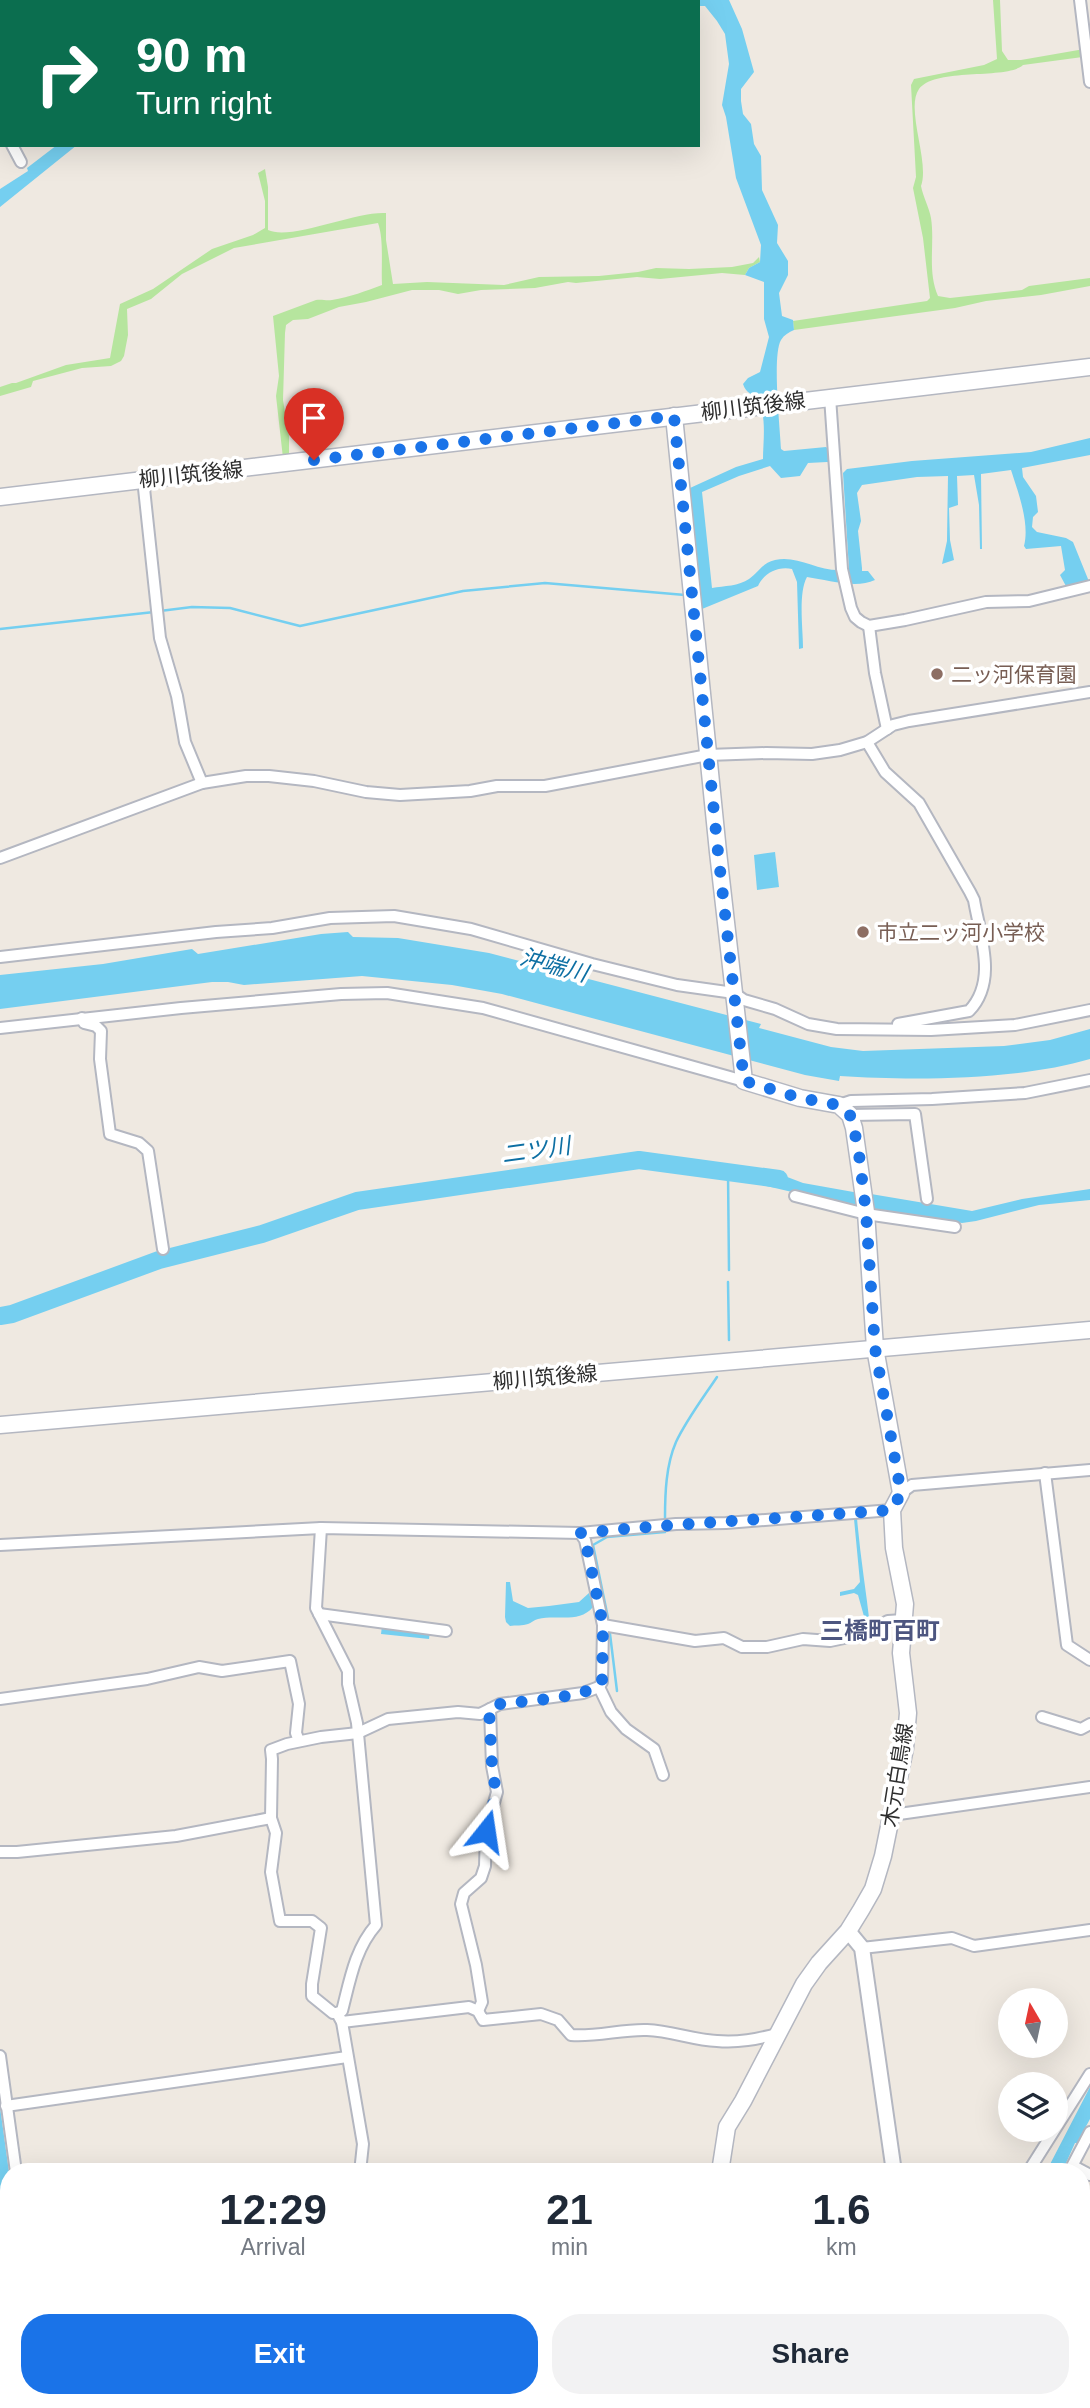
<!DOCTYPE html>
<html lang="en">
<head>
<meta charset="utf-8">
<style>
	:root { --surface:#fff; --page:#f2f2f3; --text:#1f2937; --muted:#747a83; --accent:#1a73e8 }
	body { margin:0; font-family:Helvetica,"Noto Sans JP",sans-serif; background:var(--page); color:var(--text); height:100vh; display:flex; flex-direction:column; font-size:26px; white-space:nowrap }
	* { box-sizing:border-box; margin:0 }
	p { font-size:23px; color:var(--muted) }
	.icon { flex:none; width:38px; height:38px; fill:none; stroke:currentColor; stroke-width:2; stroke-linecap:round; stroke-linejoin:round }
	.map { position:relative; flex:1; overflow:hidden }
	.side { position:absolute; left:0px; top:2163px; width:1090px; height:245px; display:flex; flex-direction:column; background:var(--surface); border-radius:28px 28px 0 0; box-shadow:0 7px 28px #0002 }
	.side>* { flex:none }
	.banner { position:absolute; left:0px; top:0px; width:700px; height:147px; box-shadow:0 7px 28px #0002; background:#0b6e4f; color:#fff; overflow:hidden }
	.needle { width:46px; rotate:351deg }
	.tools { position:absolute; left:998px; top:1988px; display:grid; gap:14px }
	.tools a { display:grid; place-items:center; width:70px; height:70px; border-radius:50%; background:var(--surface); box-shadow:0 7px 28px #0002; font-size:35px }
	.pin { position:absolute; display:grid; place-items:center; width:60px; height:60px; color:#fff; margin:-72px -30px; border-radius:50% 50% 50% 0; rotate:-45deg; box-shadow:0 0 7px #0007 }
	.pin .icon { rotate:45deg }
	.me { position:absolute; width:77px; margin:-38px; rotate:15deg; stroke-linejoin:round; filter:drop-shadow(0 0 5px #0008) }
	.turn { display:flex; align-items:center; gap:24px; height:147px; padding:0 21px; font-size:32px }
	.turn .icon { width:91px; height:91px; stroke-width:2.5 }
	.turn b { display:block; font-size:49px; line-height:60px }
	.eta { display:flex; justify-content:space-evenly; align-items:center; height:119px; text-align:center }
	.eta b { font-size:42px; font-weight:800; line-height:49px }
	.action { display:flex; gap:14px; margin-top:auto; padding:14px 21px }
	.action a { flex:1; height:80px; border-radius:28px; background:var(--accent); color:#fff; font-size:28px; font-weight:800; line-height:80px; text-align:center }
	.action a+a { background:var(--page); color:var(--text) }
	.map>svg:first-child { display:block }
	.green { fill:#b6e59e }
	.water { fill:#75cff0 }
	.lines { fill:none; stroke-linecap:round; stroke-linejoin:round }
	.stream { stroke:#75cff0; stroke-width:2.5 }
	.river { stroke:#75cff0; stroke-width:18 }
	.minor-casing { stroke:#b4b7c1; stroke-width:14 }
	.tertiary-casing { stroke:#b4b7c1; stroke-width:18 }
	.secondary-casing { stroke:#b4b7c1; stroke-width:19 }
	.minor { stroke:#fff; stroke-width:10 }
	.tertiary { stroke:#fff; stroke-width:14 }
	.secondary { stroke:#fff; stroke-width:16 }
	.route { stroke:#1a73e8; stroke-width:12; stroke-dasharray:0 21.6 }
	.education-dot { fill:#8d6e63; stroke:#fff; stroke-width:2.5 }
	.labels { text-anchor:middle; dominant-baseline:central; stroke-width:7; stroke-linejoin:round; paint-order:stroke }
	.street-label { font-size:21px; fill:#2e2e2e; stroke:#fff }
	.education-label { font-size:21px; fill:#785e54; stroke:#fff; text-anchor:start }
	.water-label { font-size:23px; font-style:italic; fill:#0d6fa3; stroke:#fff }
	.quarter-label { font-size:24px; font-weight:bold; fill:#4d5680; stroke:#fff }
</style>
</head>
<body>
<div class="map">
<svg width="1090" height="2408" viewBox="0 0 1090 2408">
	<rect width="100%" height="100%" fill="#efe9e1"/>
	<g class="green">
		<path d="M993,0H1000L1002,51L1008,60H1021L1090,48V56L1023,65C1007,80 935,67 919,89C905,109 930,162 921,186C923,197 929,207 931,218C935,244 927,271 938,296L950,298L1022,290L1029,286L1090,278V286L1041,295L986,301L955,308L794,330L793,321L927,301L930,298L923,238L913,188L916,177L911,85L914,79L984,65L997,59Z"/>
		<path d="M265,169L268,187V230C291,241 355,211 386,213V240L393,284L427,282L504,285L539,277L599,276L638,272L656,268L689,269L732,267L753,263L759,257L760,262L749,268L745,275L722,273L660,279L637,277L576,283L568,282L535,288L481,290L458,294L439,290H412L366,302L339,307L308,319L293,320L286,325L285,333L283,400L289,436V457L283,458L276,396L279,376L273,316L316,300C322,299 326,301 332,300C350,297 366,291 382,285C381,265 384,240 378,223L234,248L182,274L151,299L127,309L128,335L124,356L121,361L111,366L82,368L33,381L31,387L0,396V387L12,383H16L66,365L110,358L120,304L153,289L212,249L253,235L265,228V201L258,173Z"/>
		<polygon points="516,2399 565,2399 567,2408 518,2408"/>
	</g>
	<g class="water">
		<path d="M621,0H729L742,29L754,72L741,89V101L743,114L751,124L754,144L761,156L762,190L778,225L777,243L788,261V275L779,293L782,316L793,320L794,330C789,332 784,335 781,340C772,355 780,427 781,449L784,451L826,447L832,452L831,463L827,462L808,463L800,476L781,478L770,466L739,476L702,492L712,588C724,586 739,586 749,579C759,572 762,563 775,560C799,554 822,575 849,569L843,473L847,469L912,461L1031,452L1090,438V455L1022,468L1023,477L1036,496L1038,512L1033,517L1032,527L1037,532L1066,538L1073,542L1090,584L1067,588L1060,575L1065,570L1061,546L1026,549L1024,546C1030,523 1018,492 1011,470L981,474L982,549H980L979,505L974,475L957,476L958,505L949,508L950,540L954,560L942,564L947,541L948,476L917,477L862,485L857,493L861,521L858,531L862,568V571H868L875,580C856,589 828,580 807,577C798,593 803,629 803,648L799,649L797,582L792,569C778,566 764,573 758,586L702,609L690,488L736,467L763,459C763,442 767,416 758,401C753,393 746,394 743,384L748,378L760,372L769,337L764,319V282L745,275L749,268L760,262L761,245L736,178L726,117L722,105L729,64L725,34L717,21L705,6H698V2H612Z"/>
		<polygon points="57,145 77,145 0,207 0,189 28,171 27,168"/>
		<polygon points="775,852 779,887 757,890 754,855"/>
		<path d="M348,932L353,937L398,938L489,953L761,1024L759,1028L831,1047L863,1051L1004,1046L1050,1040L1090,1029V1059C1019,1080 915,1081 840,1076L839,1081L805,1075L502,994L452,985L362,976L244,985L228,982H212L0,1009V975L103,964L192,949L198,954L321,934Z"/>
		<polygon points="755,1170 782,1175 803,1183 859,1193 861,1208 753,1183"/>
		<polygon points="1090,1189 1090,1200 1039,1205 976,1221 962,1223 873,1209 871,1194 972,1211 1022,1199"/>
		<path d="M857,1518C860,1555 866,1590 870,1626L867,1627L858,1595L854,1593L840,1596V1592L854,1589L860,1582L854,1519Z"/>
		<path d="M510,1582L513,1601L528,1608L549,1606L579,1602L589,1593L593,1607C579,1624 557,1614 538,1619C534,1620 531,1623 528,1624C523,1626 515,1625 510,1626L506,1622L505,1617L506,1582Z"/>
		<polygon points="382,1626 430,1631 429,1639 381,1634"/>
		<polygon points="1090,2087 1090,2119 1077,2143 1075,2143 1062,2172 1046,2172"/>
		<polygon points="0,2107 9,2172 9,2327 0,2328"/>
		<polygon points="9,2342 9,2399 39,2399 40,2408 2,2408 1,2343"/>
	</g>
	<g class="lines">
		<g class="stream">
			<polyline points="160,611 192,607 230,608 300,626 463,591 545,583 685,595"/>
			<polyline points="0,629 154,612"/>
			<polyline points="728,1172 729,1270"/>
			<polyline points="728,1282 729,1340"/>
			<path d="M665,1518C665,1493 666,1465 676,1442C687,1419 703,1398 717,1377"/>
			<polyline points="608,1618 593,1545 607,1537 665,1532"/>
			<polyline points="610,1634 617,1691"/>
		</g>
		<polyline class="river" points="0,1316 12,1314 159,1260 262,1234 357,1201 639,1160 779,1179"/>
		<g class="minor-casing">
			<g id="minor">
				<polyline points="1080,0 1090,82"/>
				<polyline points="0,124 2,127"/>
				<polyline points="12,145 21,162"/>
				<polyline points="830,397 842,569 851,608 855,617 861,622 869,626 905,620 986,602 1029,601 1090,586"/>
				<polyline points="143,479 160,638 177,696 185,742 202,783"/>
				<polyline points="869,626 875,673 887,729"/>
				<path d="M867,742L885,772L919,803L970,892L974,900C980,936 998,981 969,1011L898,1024"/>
				<polyline points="0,858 202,783 246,776 269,776 314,781 366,792 400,795 470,791 497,786 545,786 708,755 766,753 812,754 840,750 867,742 893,725 909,721 1090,692"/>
				<polyline points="0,957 216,932 272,928 330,918 394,916 471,929 592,964 677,985 734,993 744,1000 775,1009 808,1024 837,1029 931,1030 1015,1025 1090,1010"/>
				<polyline points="82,1018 84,1023 96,1026 101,1031 100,1059 110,1134 139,1143 148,1151 163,1249"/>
				<polyline points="0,1028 181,1008 341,994 387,993 483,1008 744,1081"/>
				<polyline points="839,1105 851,1101 932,1099 1025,1093 1090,1080"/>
				<polyline points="850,1115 915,1114 927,1199"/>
				<polyline points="795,1196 866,1214 955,1227"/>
				<polyline points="1045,1473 1067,1645 1090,1660"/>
				<polyline points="901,1493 912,1485 1090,1470"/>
				<path d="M321,1528L316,1608L348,1671V1684L357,1723L376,1925C355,1949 350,1980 342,2011L337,2013L342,2022L363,2144L360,2172"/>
				<polyline points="0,1545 321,1528 580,1533 676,1524 726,1523 892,1510"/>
				<polyline points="319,1614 446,1631"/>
				<polyline points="603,1625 695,1641 724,1638 742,1647 767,1647 803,1639 830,1641 863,1634 888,1621 903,1620"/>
				<polyline points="599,1687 611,1712 626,1729 654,1749 663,1775"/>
				<polyline points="0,1699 147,1679 199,1667 222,1671 290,1661 299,1704 296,1733 299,1741"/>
				<polyline points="1042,1717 1081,1729 1090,1724"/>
				<polyline points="892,1815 1090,1787"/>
				<polyline points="0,1852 17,1852 176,1836 271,1818"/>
				<polyline points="862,1948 952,1938 974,1946 1090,1930"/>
				<polyline points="478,2011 482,2002 476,1965 461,1904 464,1893 481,1878 485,1866 486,1831 497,1792 492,1766 490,1709"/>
				<polyline points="337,2013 333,2013 312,1996 312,1984 321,1928 312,1921 280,1921 271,1872 276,1833 271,1818 272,1759 271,1750 287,1744 321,1737 358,1733 388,1719 458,1712 480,1714 500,1704 583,1693 599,1687 602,1682 603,1625 585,1540 580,1533"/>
				<path d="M342,2022L469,2007L478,2011L483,2020L541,2014L558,2020L571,2035C597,2037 622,2029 647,2030C672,2031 693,2040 717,2041C738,2043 757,2039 777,2034"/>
				<polyline points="0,2056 16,2172"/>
				<polyline points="6,2106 347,2057"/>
				<polyline points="1073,2166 1090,2175"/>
				<polyline points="1028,2172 1090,2074"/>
				<polyline points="1069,2172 1090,2132"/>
				<polyline points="49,2399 51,2408"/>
				<polyline points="336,2408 337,2399"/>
				<polyline points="587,2408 596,2399"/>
				<polyline points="634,2408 644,2399"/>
			</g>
		</g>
		<g class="tertiary-casing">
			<g id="tertiary">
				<polyline points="848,1931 862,1948 894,2172"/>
				<polyline points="0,2335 9,2334"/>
				<polyline points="928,2399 929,2408"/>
			</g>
		</g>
		<g class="secondary-casing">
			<g id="secondary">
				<polyline points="674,416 718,852 744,1081 800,1098 839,1105 850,1115 854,1128 866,1212 875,1348 901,1493 892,1510 894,1548 905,1604 901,1653 908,1713 905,1748 883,1856 873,1889 861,1910 848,1931 819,1963 804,1984 743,2101 727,2127 720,2172"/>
				<polyline points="0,497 1090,367"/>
				<polyline points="0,1425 1090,1330"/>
				<polyline points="721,2399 724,2408"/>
			</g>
		</g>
		<use href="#minor" class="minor"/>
		<use href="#tertiary" class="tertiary"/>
		<use href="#secondary" class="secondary"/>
	</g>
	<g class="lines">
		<path class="route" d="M314,460L674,416L718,852L744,1081L800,1098L839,1105L850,1115L858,1146L866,1212L875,1348L901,1493L892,1510C788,1518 684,1523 580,1533L585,1539L603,1625L602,1682C591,1698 521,1701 500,1704L489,1709L492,1766L496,1793L486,1831"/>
	</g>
	<g class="education-dot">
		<circle cx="937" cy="674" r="7"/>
		<circle cx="863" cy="932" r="7"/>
	</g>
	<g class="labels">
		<g class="street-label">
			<text transform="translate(753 406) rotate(-7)">柳川筑後線</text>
			<text transform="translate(191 474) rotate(-6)">柳川筑後線</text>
			<text transform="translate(545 1377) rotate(-5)">柳川筑後線</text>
			<text transform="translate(897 1775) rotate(-81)">木元白鳥線</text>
		</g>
		<g class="education-label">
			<text x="951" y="674">二ッ河保育園</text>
			<text x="877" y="932">市立二ッ河小学校</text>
		</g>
		<g class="water-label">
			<text transform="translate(554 965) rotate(15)">沖端川</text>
			<text transform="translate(536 1150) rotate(-8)">二ツ川</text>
		</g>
		<g class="quarter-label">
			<text x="880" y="1630">三橋町百町</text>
		</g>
	</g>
</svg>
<div class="tools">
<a><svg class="needle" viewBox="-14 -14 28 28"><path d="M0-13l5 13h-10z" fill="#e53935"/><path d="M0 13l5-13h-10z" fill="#747a83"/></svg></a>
<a><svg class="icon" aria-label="layers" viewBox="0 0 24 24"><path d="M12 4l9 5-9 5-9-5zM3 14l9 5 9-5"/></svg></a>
</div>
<div class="pin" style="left:314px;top:460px;background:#d93025"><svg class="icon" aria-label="arrive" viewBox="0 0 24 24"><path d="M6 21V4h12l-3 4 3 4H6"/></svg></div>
<svg class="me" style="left:486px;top:1831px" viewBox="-20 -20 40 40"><path d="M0-17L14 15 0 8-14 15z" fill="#1a73e8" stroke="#fff" stroke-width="4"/></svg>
<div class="banner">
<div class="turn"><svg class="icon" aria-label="right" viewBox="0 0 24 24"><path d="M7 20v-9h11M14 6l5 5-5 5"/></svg><div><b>90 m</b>Turn right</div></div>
</div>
<section class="side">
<div class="eta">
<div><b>12:29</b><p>Arrival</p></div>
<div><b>21</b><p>min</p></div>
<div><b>1.6</b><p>km</p></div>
</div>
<div class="action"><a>Exit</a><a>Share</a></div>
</section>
</div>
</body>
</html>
